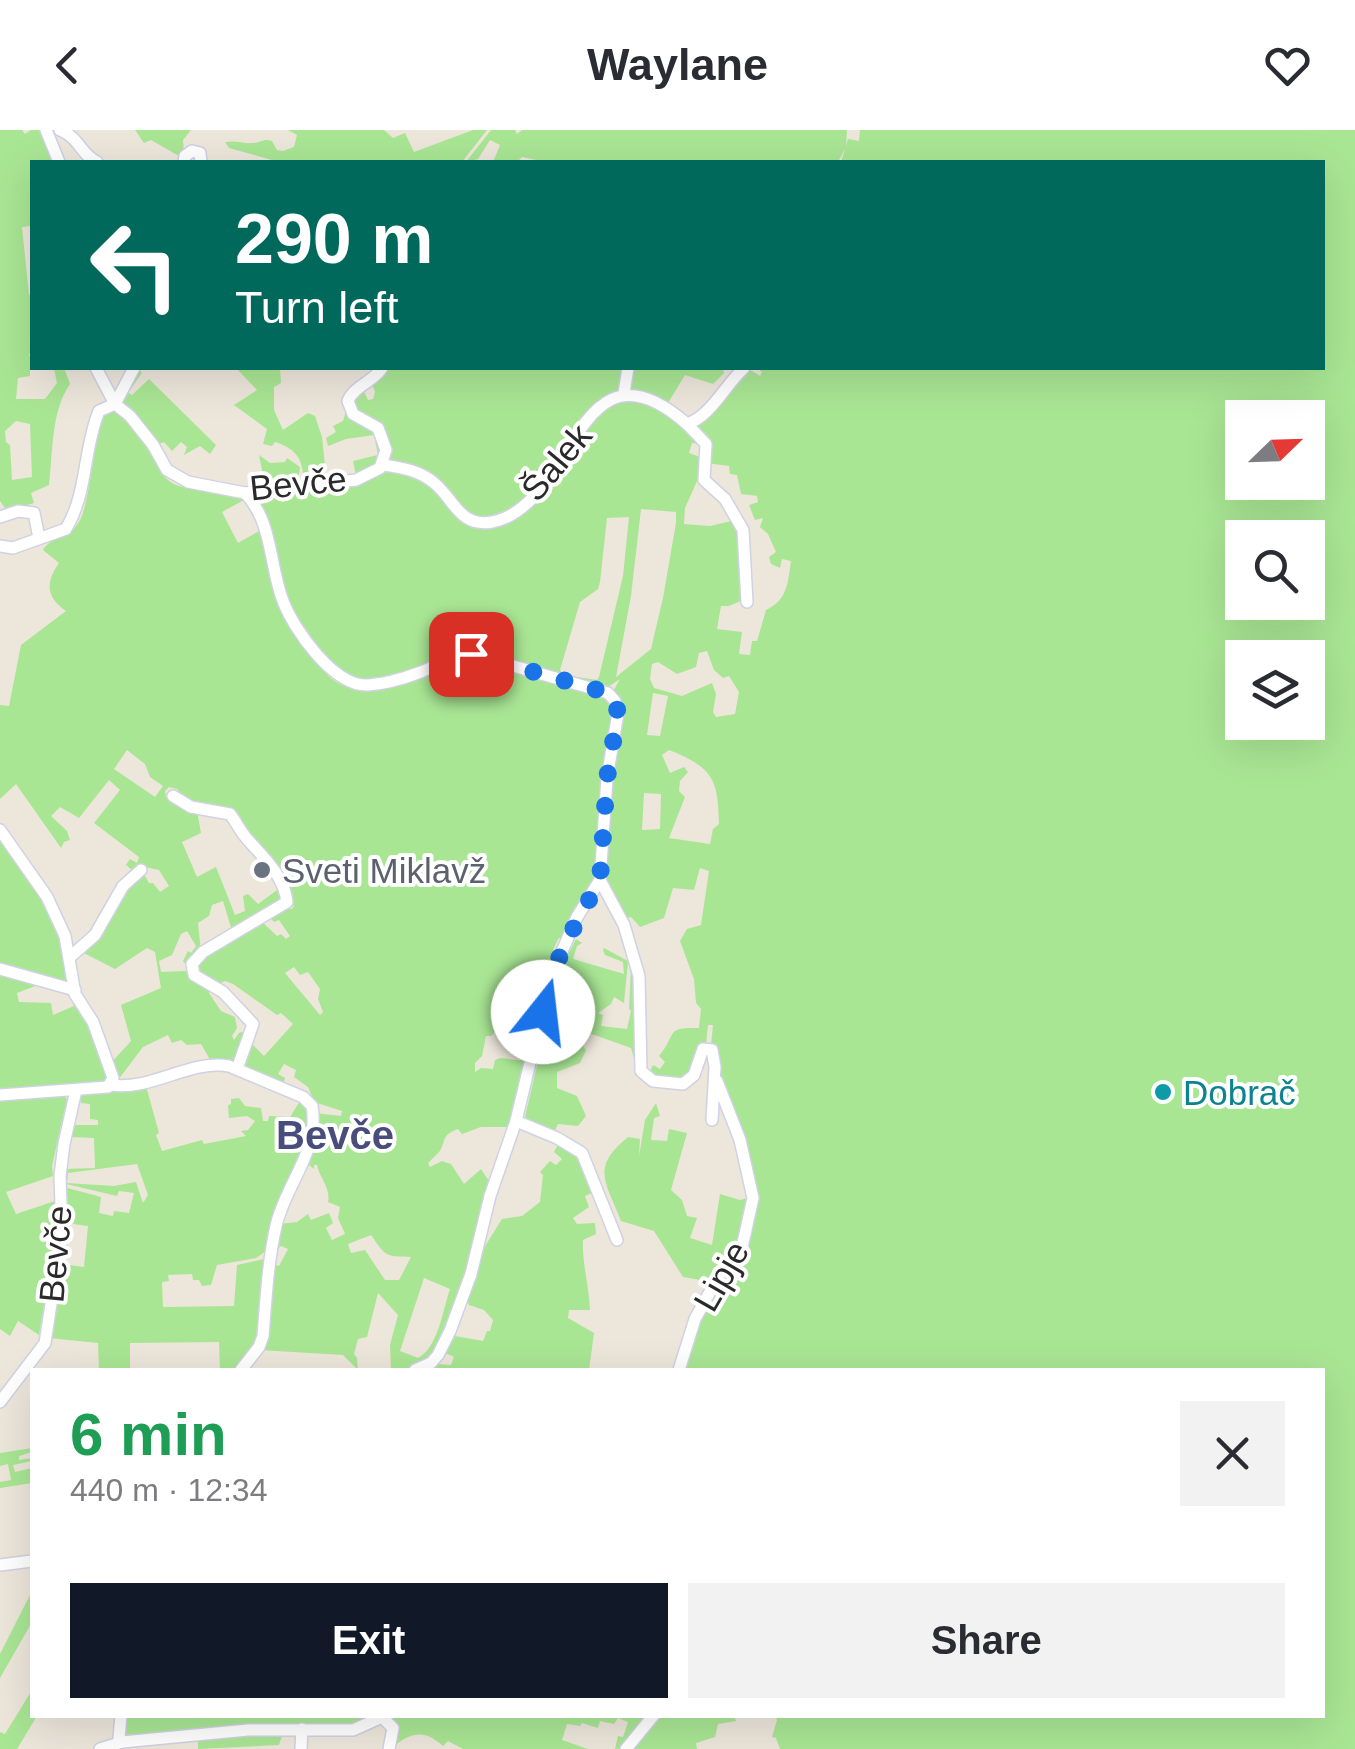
<!DOCTYPE html>
<html lang="en">
<head>
<meta charset="utf-8">
<style>
	:root { --surface:#fff; --page:#f2f2f3; --text:#2b2b33; --muted:#7c7c81; --accent:#111827 }
	body { margin:0; font-family:Helvetica,sans-serif; background:var(--page); color:var(--text); height:100vh; display:flex; flex-direction:column; font-size:38px; white-space:nowrap }
	* { box-sizing:border-box; margin:0 }
	p { font-size:32px; color:var(--muted) }
	.icon { flex:none; width:55px; height:55px; fill:none; stroke:currentColor; stroke-width:2; stroke-linecap:round; stroke-linejoin:round }
	.map { position:relative; flex:1; overflow:hidden }
	.side { position:absolute; left:30px; top:1238px; width:1295px; height:350px; display:flex; flex-direction:column; background:var(--surface); border-radius:0px; box-shadow:0 10px 40px #0002 }
	.side>* { flex:none }
	.banner { position:absolute; left:30px; top:30px; width:1295px; height:210px; border-radius:0px; box-shadow:0 10px 40px #0002; background:#00695c; color:#fff; overflow:hidden }
	.needle { width:65px; rotate:67deg }
	.buttons { position:absolute; left:1225px; top:270px; display:grid; gap:20px }
	.buttons a { display:grid; place-items:center; width:100px; height:100px; border-radius:0px; background:var(--surface); box-shadow:0 10px 40px #0002; font-size:50px }
	.pin { position:absolute; display:grid; place-items:center; width:85px; height:85px; color:#fff; margin:-42px; border-radius:20px; box-shadow:0 5px 15px #0006 }
	.me { position:absolute; width:110px; margin:-55px; rotate:16deg; stroke-linejoin:round; filter:drop-shadow(0 0 8px #0008) }
	.turn { display:flex; align-items:center; gap:35px; height:210px; padding:0 40px; font-size:45px }
	.turn .icon { width:130px; height:130px; stroke-width:2.5 }
	.turn b { display:block; font-size:70px; line-height:85px }
	.round { display:grid; place-items:center; flex:none; width:105px; height:105px; border-radius:0px; background:var(--page) }
	.summary { display:flex; align-items:center; justify-content:space-between; height:170px; padding:0 40px }
	h1 { font-size:60px; font-weight:700; line-height:75px; color:#1e9e55 }
	.primary-button { display:flex; gap:20px; margin-top:auto; padding:20px 40px }
	.primary-button a { flex:1; height:115px; border-radius:0px; background:var(--accent); color:#fff; font-size:40px; font-weight:700; line-height:115px; text-align:center }
	.primary-button a+a { background:var(--page); color:var(--text) }
	header { display:flex; justify-content:space-between; align-items:center; height:130px; padding:0 40px; background:var(--surface); font-size:45px; font-weight:700 }
	.map>svg:first-child { display:block }
	.green { fill:#a9e694; fill-rule:evenodd }
	.lines { fill:none; stroke-linecap:round; stroke-linejoin:round }
	.minor-casing { stroke:#d0d2e3; stroke-width:14 }
	.minor { stroke:#fff; stroke-width:11 }
	.route { stroke:#1a73e8; stroke-width:18; stroke-dasharray:0 32.4 }
	.worship-dot { fill:#6b7280; stroke:#fff; stroke-width:4 }
	.culture-dot { fill:#0f9aa8; stroke:#fff; stroke-width:4 }
	.labels { text-anchor:middle; dominant-baseline:central; stroke-width:8; stroke-linejoin:round; paint-order:stroke }
	.street-label { font-size:35px; fill:#2a2a2a; stroke:#fff }
	.worship-label { font-size:35px; fill:#5b616d; stroke:#fff; text-anchor:start }
	.culture-label { font-size:35px; fill:#0d838f; stroke:#fff; text-anchor:start }
	.quarter-label { font-size:40px; font-weight:bold; fill:#484d7c; stroke:#fff }
</style>
</head>
<body>
<header><svg class="icon" aria-label="back" viewBox="0 0 24 24"><path d="M15 5l-7 7 7 7"/></svg>Waylane<svg class="icon" aria-label="heart" viewBox="0 0 24 24"><path d="M12 20l-8-8c-3-5 5-10 8-4 3-6 11-1 8 4z"/></svg></header>
<div class="map">
<svg width="1355" height="1619" viewBox="0 0 1355 1619">
	<rect width="100%" height="100%" fill="#ede6db"/>
	<g class="green">
		<path d="M0,0H22L25,4L31,0H44L57,32H32V96L22,97L29,165L32,166V214L29,226L32,227V237H30V246L18,248L16,269H45L57,253L54,239L40,238H64L70,254C51,281 53,322 49,355L31,363L34,373L7,381L0,371ZM16,291L30,294L32,347L12,350L10,315L6,312L5,301Z"/>
		<polygon points="135,0 191,0 183,10 184,23 179,26 151,10 144,13"/>
		<path d="M288,0H384L393,8L405,3L414,22L473,0H487L462,32H279L229,18L225,12C238,10 243,14 252,13C262,13 262,8 272,11L277,20L283,21L294,17L297,5Z"/>
		<polygon points="491,0 515,0 517,4 522,0 847,0 846,17 838,32 546,32 522,27 517,32 493,32 500,15 490,10 478,29 466,32"/>
		<path d="M860,0H1355V1619H780L776,1608L772,1607L777,1590L775,1585H1322V1240H682L695,1202L727,1142L747,1113L756,1068L739,999L719,954L717,925L711,915L713,895H708L706,915L689,949L675,953L648,945L653,935L660,939L665,932L659,926C678,903 664,897 699,898L701,879L696,873L694,849L680,811L687,799L701,795L709,741L700,738L694,760L673,758L664,788L640,797L631,787L623,789C617,775 605,762 603,747C599,719 605,673 610,645C615,615 623,589 614,560L620,549L605,559L458,520L443,525L421,540L370,551L348,550L336,540L293,482L278,440L267,391L254,366L314,354L355,353L389,337L392,332L380,295L357,284L350,275L354,263L363,259L368,270L373,269L375,262L372,254L385,238H628L620,262L623,266L661,277L703,310L702,314L692,313L689,323L703,328L701,349H698L685,378L684,394L710,396L736,390L741,400L748,463L746,469L729,476H721L717,499L742,502L739,524L750,525L752,511H757L766,480C788,470 788,451 791,431L782,429L780,438L771,434L769,427L776,422L768,404L760,397L763,388L755,390L749,375L758,372L757,366L741,364L737,345L730,344L729,336L706,333L708,311L691,296L708,284L732,250L747,238L760,246L762,242L757,238H1322V32H841L848,9L859,11ZM1242,288H1308V352H1242ZM641,379L676,382V393L663,468L651,519L616,547L631,466ZM629,387L623,446L599,547L597,550L563,545L560,540L580,472L598,459L600,452L607,388ZM1242,408H1308V472H1242ZM707,521L714,540L723,548L729,546L739,562L735,584L716,587L713,582L716,564L712,553L682,566L654,558L650,549L652,534L658,532L677,544L696,537L699,523ZM1242,528H1308V592H1242ZM653,563L668,566L660,606L647,605ZM669,620C714,638 718,650 719,694L713,699L710,714L669,708L685,667L679,661L680,651L688,642L684,637L670,643L662,625ZM644,663L661,664L660,699L642,700Z"/>
		<polygon points="138,238 142,243 128,263 132,265 149,249 216,315 210,324 200,316 184,325 187,317 181,312 172,321 164,312 157,315 121,273"/>
		<path d="M236,238H280L281,253L274,257V280L283,300L308,283L315,286L322,307L326,345L303,350C304,328 294,318 275,312L272,316L263,314L267,299L234,275L257,260Z"/>
		<polygon points="631,238 723,238 724,243 713,254 685,245 668,273 630,261"/>
		<path d="M111,279C144,282 148,327 165,347C185,371 230,344 255,378C274,404 270,443 281,473C286,490 318,538 332,549C342,557 355,559 368,558C389,556 416,551 434,540C444,535 449,528 460,525L596,562L609,569L614,578L597,745L590,753L565,809L559,808C547,825 540,884 535,911L531,913L510,900L522,878L509,870L500,894L493,898L495,902L491,906H486L482,926L475,933V942L481,938L493,939L495,930L500,928L527,931L509,997H481L462,1004L458,999C441,1005 446,1011 440,1021L428,1033L430,1037L442,1031L451,1034L464,1054L481,1039L491,1054C484,1091 457,1210 428,1231C416,1239 405,1240 391,1240L390,1215L398,1185L378,1163L367,1207L358,1209L354,1224L357,1228L358,1240L343,1225L260,1220L265,1207L273,1134L279,1136L288,1119L281,1116L274,1122L279,1094L297,1092L308,1084L311,1090L329,1083L333,1093L326,1098L332,1110L345,1104L338,1088L340,1077L328,1072C331,1058 319,1047 317,1035H314V1039L309,1035L315,983L341,986L342,981L314,972L308,957L294,947L296,940L284,934L278,944L285,948L282,957L242,940L248,910L264,926L293,894L281,883L277,885L233,854L225,851L216,855L195,841L194,835L203,824L261,791L277,806L281,804L286,809L290,806L279,790L274,792L270,788L283,777L292,779L294,776L266,724L248,708L233,683L189,673L177,659L169,657L165,661L166,667L197,681L201,703L182,712L197,747L216,737L235,785L245,781L243,766L248,764L258,774L281,757L283,773L233,804L223,771L212,775L209,786L198,793L201,822L191,832L190,839L183,831L188,821L191,823L196,816L187,801L181,804L172,825L159,831L161,842L185,841L210,857L209,863L221,881L235,887L237,898L232,906L234,910L239,903L248,900L236,933H212L201,914L187,915L181,910L172,913L168,905L143,917L118,950L111,933L131,911L121,875L161,858L155,822L147,818L115,839L78,820C95,796 111,749 142,741L149,753H153L160,762L169,756L159,740L145,737L132,740L126,735L130,729L137,733L139,727L94,693L120,660L109,650L79,688L60,677L51,686L67,701L70,710L64,712L61,718L16,654L0,669V575L9,576L21,515L66,481C45,466 46,452 59,433L43,420C51,406 68,409 79,392C90,374 94,310 101,283ZM244,370L261,400L238,413L222,382ZM127,620L145,634L150,647L163,656L155,667L114,639ZM294,837L300,845L308,842L320,859L318,869L323,882L320,885L285,843ZM371,1105C386,1127 385,1126 411,1127L399,1150H385L365,1120L351,1123L348,1114ZM424,1148L450,1159C443,1179 438,1218 418,1228L400,1221Z"/>
		<path d="M346,281C371,295 382,304 381,334L356,346L353,331L378,325L374,305L346,309L328,316L326,308L336,302L333,296L343,291Z"/>
		<polygon points="259,325 270,333 285,332 287,328 300,337 298,352 260,357 262,340"/>
		<polygon points="0,704 39,760 62,804 70,854 0,837"/>
		<polygon points="576,809 582,813 577,816 573,829 624,844 623,832 605,825 603,820 604,818 628,831 624,873 614,867 611,874 598,883 603,885 601,896 627,899 631,881 629,879 631,835 635,838 635,932 631,918 586,902 582,915 586,920 580,933 557,942 557,958 577,966 586,986 578,996 558,994 554,1003 532,994 525,987 559,842"/>
		<polygon points="0,843 38,855 17,863 19,872 51,873 53,885 74,876 70,865 86,882 109,951 0,963"/>
		<path d="M146,956L159,1003L156,1005L162,1021L202,1010L204,1014L246,1006L241,1001L248,1000L255,991L247,986L229,988L228,975L231,974V969L239,968L245,976L261,978L263,991H268L269,986L290,987L300,971L309,979V1010L269,1119L256,1128L217,1135L211,1155L202,1156L199,1150H193L192,1144L168,1145L169,1151L162,1152L163,1177L234,1176L237,1135L268,1128L259,1208L238,1240H220L219,1212L130,1213V1240H99L98,1213L49,1208L61,1134L84,1137L88,1096L66,1093L64,1057L101,1067L99,1083L113,1086L114,1081L129,1083L134,1063L119,1061L117,1066L62,1053L65,1039L95,1038L94,1008L69,1007L70,995H98V990L90,989V974L81,973V963ZM137,1034L148,1065L143,1073L136,1052L114,1056L67,1053L68,1043Z"/>
		<polygon points="63,965 67,969 52,1036 53,1046 6,1062 16,1084 58,1070 54,1115 39,1205 18,1191 10,1206 0,1199 0,968"/>
		<path d="M656,973L660,986L654,988L651,1010L667,1011L669,999L687,1003L671,1060L682,1070L687,1086L697,1088L690,1108L712,1115L720,1064L740,1070L751,1067C747,1092 740,1127 713,1138L712,1152L683,1147L654,1101L621,1091C606,1052 590,1038 628,1007L640,1009L639,1026L645,990Z"/>
		<path d="M559,1012L577,1024L594,1062L585,1066L589,1077L573,1088L577,1094L595,1093L596,1104L583,1110C582,1134 589,1155 590,1180H569L568,1188L594,1203L589,1240H428L435,1234L451,1235L454,1227L445,1223L455,1206L483,1211L487,1201H490L493,1190L484,1180L469,1175L467,1170L480,1124L502,1089L522,1086L540,1072L543,1045L540,1042L550,1031L556,1035L562,1029L554,1022Z"/>
		<polygon points="32,1318 32,1322 19,1326 19,1330 32,1328 32,1331 13,1335 15,1342 32,1338 32,1353 0,1358 0,1352 11,1350 8,1334 0,1336 0,1323"/>
		<polygon points="32,1461 32,1492 0,1548 0,1524"/>
		<polygon points="32,1560 32,1585 37,1586 17,1619 0,1619 0,1602 5,1604"/>
		<polygon points="123,1585 379,1585 359,1595 122,1609"/>
		<path d="M387,1585H651L623,1619H615L618,1606L623,1607L628,1592L618,1588L614,1594L600,1591L598,1598L582,1593L580,1596L567,1594L562,1610L588,1619H463L448,1611L443,1616C425,1599 411,1602 393,1617Z"/>
		<polygon points="658,1585 734,1585 736,1591 718,1594 715,1607 696,1613 697,1619 627,1619"/>
		<polygon points="283,1603 279,1615 198,1619 198,1610"/>
	</g>
	<g class="lines">
		<g class="minor-casing">
			<g id="minor">
				<polyline points="46,0 59,32"/>
				<path d="M60,0C80,8 80,24 97,32"/>
				<polyline points="184,32 185,26 192,21 200,23 201,32"/>
				<path d="M96,238L115,274L130,286L153,315L167,340L188,352L245,363L356,350L380,338L386,320L378,298L353,284L348,271C354,256 373,252 382,238"/>
				<polyline points="624,263 628,238"/>
				<polyline points="687,294 706,314 704,350 725,369 743,400 747,472"/>
				<path d="M383,335C402,338 418,340 433,352C454,368 459,398 492,392C576,376 576,197 687,294C711,286 725,255 744,238"/>
				<path d="M245,363C273,392 269,435 283,471C294,500 334,557 368,555C384,554 405,548 421,542C440,535 450,523 471,524L608,563L615,571L618,583L607,648L600,750L577,787L550,849L516,991L490,1066L471,1144L450,1201L438,1225L431,1233L415,1240"/>
				<polyline points="0,387 18,381 34,383 39,408"/>
				<path d="M0,416L13,418L66,399C88,362 83,320 99,281L115,274L134,238"/>
				<path d="M173,666L191,677L230,684C237,693 241,703 249,711C265,729 284,746 287,772L203,822L192,834L194,845L223,862L253,894L237,939"/>
				<polyline points="0,700 47,767 65,806 75,864 93,892 113,948 108,957 0,965"/>
				<polyline points="600,750 624,795 639,846 641,941 653,951 683,954 694,945 703,919 712,920 715,937 712,990"/>
				<polyline points="70,827 95,805 123,756 141,740"/>
				<polyline points="0,839 75,860"/>
				<path d="M111,955C152,961 190,929 229,936L303,967L312,976C320,1021 285,1055 276,1096C268,1131 266,1169 263,1206L259,1217L241,1240"/>
				<polyline points="516,991 557,1008 582,1023 617,1110"/>
				<polyline points="679,1240 695,1189 722,1140 743,1113 753,1068 740,1010 717,951"/>
				<polyline points="0,1272 45,1213 62,1103 60,1046 64,1014 76,960"/>
				<polyline points="0,1435 32,1431"/>
				<polyline points="121,1585 119,1608 122,1612"/>
				<polyline points="100,1619 122,1612 248,1600 353,1600 382,1587 393,1598 389,1619"/>
				<polyline points="301,1619 302,1599"/>
				<polyline points="626,1619 654,1585"/>
			</g>
		</g>
		<use href="#minor" class="minor"/>
	</g>
	<g class="lines">
		<polyline class="route" points="471,524 608,563 615,571 618,583 607,648 600,750 566,812 550,849 543,882"/>
	</g>
	<circle class="worship-dot" cx="262" cy="740" r="10"/>
	<circle class="culture-dot" cx="1163" cy="962" r="10"/>
	<g class="labels">
		<g class="street-label">
			<text transform="translate(556 332) rotate(-50)">Šalek</text>
			<text transform="translate(298 353) rotate(-6)">Bevče</text>
			<text transform="translate(55 1124) rotate(-85)">Bevče</text>
			<text transform="translate(721 1146) rotate(-60)">Lipje</text>
		</g>
		<g class="worship-label">
			<text x="282" y="740">Sveti Miklavž</text>
		</g>
		<g class="culture-label">
			<text x="1183" y="962">Dobrač</text>
		</g>
		<g class="quarter-label">
			<text x="335" y="1005">Bevče</text>
		</g>
	</g>
</svg>
<div class="buttons">
<a><svg class="needle" viewBox="-14 -14 28 28"><path d="M0-13l5 13h-10z" fill="#e53935"/><path d="M0 13l5-13h-10z" fill="#7c7c81"/></svg></a>
<a><svg class="icon" aria-label="search" viewBox="0 0 24 24"><circle cx="10" cy="10" r="6"/><path d="M15 15l6 6"/></svg></a>
<a><svg class="icon" aria-label="layers" viewBox="0 0 24 24"><path d="M12 4l9 5-9 5-9-5zM3 14l9 5 9-5"/></svg></a>
</div>
<div class="pin" style="left:471px;top:524px;background:#d93025"><svg class="icon" aria-label="arrive" viewBox="0 0 24 24"><path d="M6 21V4h12l-3 4 3 4H6"/></svg></div>
<svg class="me" style="left:543px;top:882px" viewBox="-20 -20 40 40"><circle r="19" fill="#fff"/><path d="M0-13L10 11 0 6-10 11z" fill="#1a73e8"/></svg>
<div class="banner">
<div class="turn"><svg class="icon" aria-label="left" viewBox="0 0 24 24"><path d="M17 20v-9H6M10 6l-5 5 5 5"/></svg><div><b>290 m</b>Turn left</div></div>
</div>
<section class="side">
<div class="summary"><div><h1>6 min</h1><p>440 m · 12:34</p></div><a class="round"><svg class="icon" aria-label="close" viewBox="0 0 24 24"><path d="M6 6l12 12M18 6L6 18"/></svg></a></div>
<div class="primary-button"><a>Exit</a><a>Share</a></div>
</section>
</div>
</body>
</html>
